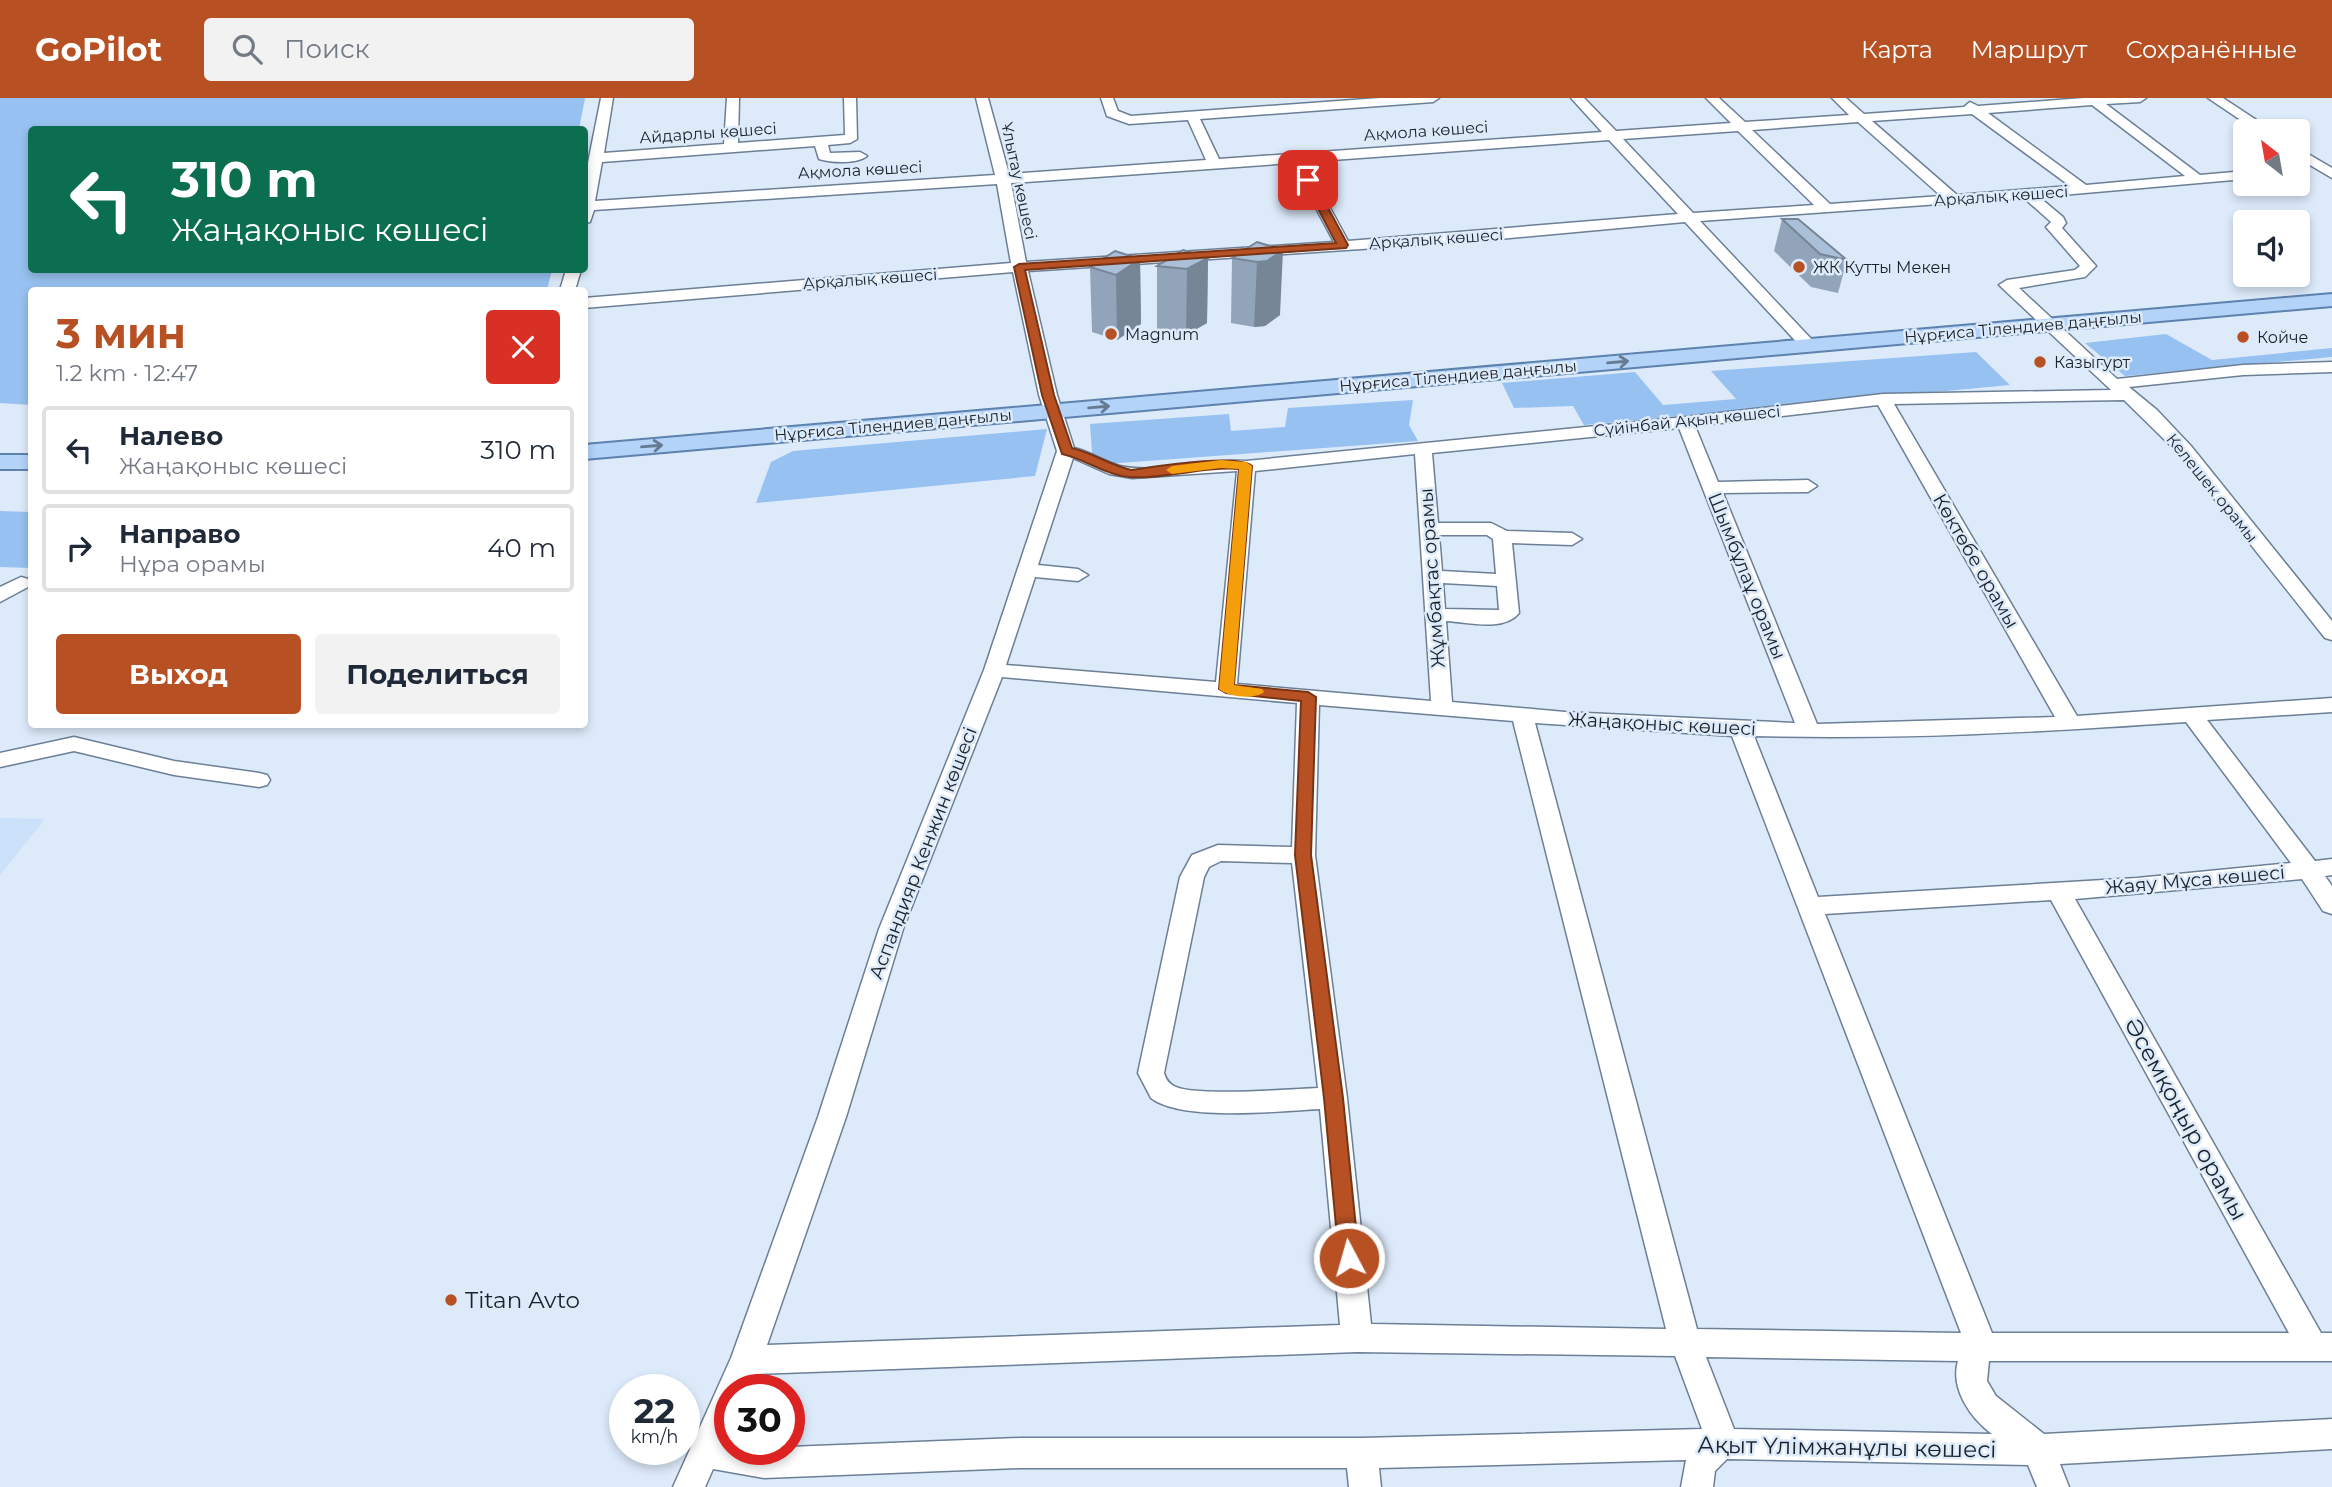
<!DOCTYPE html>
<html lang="ru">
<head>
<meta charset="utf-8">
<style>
	:root { --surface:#fff; --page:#f2f2f3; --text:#1f2937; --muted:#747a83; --line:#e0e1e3; --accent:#b75124 }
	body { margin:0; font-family:Montserrat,sans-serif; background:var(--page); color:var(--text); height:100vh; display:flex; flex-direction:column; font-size:26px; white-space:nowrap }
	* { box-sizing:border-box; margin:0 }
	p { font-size:23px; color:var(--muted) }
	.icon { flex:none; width:38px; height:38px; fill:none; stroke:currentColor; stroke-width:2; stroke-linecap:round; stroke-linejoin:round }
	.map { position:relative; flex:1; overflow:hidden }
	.panel { position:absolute; left:28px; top:189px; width:560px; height:441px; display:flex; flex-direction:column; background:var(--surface); border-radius:7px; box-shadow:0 4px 10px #0003 }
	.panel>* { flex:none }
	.hud { position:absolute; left:28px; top:28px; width:560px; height:147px; border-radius:7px; box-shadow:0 4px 10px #0003; background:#0b6e4f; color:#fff; overflow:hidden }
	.needle { width:46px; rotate:329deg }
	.buttons { position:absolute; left:2233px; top:21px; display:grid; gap:14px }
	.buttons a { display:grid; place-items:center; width:77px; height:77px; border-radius:7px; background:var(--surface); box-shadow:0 4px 10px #0003; font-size:35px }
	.speed { position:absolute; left:609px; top:1276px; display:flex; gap:14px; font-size:35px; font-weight:700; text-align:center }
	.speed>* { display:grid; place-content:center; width:91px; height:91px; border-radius:50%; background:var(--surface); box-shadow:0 4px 10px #0003; line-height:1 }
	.speed small { font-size:18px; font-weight:400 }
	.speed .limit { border:10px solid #d22; background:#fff; color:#111 }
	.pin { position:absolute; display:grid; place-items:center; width:60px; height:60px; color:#fff; margin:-30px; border-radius:14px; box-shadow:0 4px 10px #0006 }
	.me { position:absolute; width:77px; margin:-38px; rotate:354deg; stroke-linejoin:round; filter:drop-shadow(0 0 5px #0008) }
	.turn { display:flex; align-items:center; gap:24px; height:147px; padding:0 28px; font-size:32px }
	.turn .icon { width:91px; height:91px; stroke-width:2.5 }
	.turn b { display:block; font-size:49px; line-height:60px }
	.round { display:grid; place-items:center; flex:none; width:74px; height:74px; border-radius:7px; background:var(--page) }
	.head { display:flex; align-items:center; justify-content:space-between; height:119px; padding:0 28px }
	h1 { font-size:42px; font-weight:700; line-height:52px; color:var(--accent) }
	.cta { display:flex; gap:14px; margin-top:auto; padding:14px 28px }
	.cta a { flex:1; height:80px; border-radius:7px; background:var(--accent); color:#fff; font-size:28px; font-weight:700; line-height:80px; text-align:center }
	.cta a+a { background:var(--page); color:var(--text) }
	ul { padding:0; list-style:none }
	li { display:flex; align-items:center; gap:21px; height:88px; margin:0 14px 10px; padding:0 14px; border:4px solid var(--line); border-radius:7px }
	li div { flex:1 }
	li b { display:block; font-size:26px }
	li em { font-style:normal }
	header { display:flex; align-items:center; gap:42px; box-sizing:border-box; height:98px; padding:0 35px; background:var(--accent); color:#fff }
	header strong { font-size:33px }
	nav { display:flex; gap:38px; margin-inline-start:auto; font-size:24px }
	.search { width:490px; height:63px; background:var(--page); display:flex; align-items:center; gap:18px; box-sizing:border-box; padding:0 24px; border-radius:7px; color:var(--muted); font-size:26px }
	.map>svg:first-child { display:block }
	.built { fill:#cbe1fa }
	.green { fill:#97c1f0 }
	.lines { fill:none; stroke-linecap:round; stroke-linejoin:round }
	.minor-casing { stroke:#6b7f96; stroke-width:3 }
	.major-casing { stroke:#5c82ad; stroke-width:4 }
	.minor { fill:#fff; fill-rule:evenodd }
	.major { fill:#b3d3f8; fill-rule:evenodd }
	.wall { fill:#92a4ba }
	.shaded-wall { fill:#778697 }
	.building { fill:#aabfd8; stroke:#778697; stroke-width:2 }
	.oneway { stroke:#667a92 }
	.route { fill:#b75124; stroke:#773517; stroke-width:2 }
	.slow { fill:#f59e0b }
	.poi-dot { fill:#b75124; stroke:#ddeafa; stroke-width:2.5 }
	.labels { text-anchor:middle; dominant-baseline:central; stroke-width:5; stroke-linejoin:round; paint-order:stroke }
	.far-street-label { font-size:16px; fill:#1a222b; stroke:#ddeafa }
	.far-poi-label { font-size:16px; fill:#1a222b; stroke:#ddeafa; text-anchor:start }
	.street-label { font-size:19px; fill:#1a222b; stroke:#ddeafa }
	.near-street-label { font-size:23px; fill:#1a222b; stroke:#ddeafa }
	.near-poi-label { font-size:23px; fill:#1a222b; stroke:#ddeafa; text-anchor:start }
</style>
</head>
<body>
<header>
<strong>GoPilot</strong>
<div class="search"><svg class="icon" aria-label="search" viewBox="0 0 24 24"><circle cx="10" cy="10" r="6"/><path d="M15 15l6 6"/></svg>Поиск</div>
<nav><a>Карта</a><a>Маршрут</a><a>Сохранённые</a></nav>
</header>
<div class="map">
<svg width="2332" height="1389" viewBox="0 0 2332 1389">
	<rect width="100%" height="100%" fill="#ddeafa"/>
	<polygon class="built" points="0,720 45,721 0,777"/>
	<g class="green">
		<polygon points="0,0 585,0 579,31 32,32 32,172 552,172 547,192 32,192 31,307 0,305"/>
		<polygon points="2166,236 2212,262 2332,250 2332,259 2125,278 2085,245"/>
		<polygon points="1976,254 2010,287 1584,327 1573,308 1514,310 1502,285 1635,274 1663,307 1736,301 1711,273"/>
		<polygon points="1413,302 1409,327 1418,343 1093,367 1090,326 1229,316 1231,333 1285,329 1288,310"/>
		<polygon points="1047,331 1035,378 756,405 771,364 793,353"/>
		<polygon points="0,413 31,414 31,470 0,469"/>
	</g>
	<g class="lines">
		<g class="minor-casing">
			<g id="minor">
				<path d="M601,0H613L604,55L724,46L727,0H739L738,45L845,37L844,0H856L857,41L850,45L828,47L830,55L860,54L867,58C857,66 832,65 819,61L815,48L602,64L595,103L995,77L976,0H988L1009,76L1206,62L1188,22L1129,26L1107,18L1101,0H1113L1118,13L1131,18L1380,0H1439L1433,4L1200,21L1219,61L1602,34L1571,0H1584L1616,33L1731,25L1706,0H1719L1745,24L1849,17L1832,0H1846L1864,16L1964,9L1970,4L1978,8L2084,0H2146L2140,4L2106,6L2200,77L2245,73V81L2039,99L2063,119L2066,125L2062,130L2096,168L2085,179L2019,190L2117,281L2243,267L2332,264V274L2243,277L2129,289L2157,312L2191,348L2332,523V542L2325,540L2178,355L2124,302L1894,306L2077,618L2332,600V614L2207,622L2315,763L2332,761V777L2325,778L2332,788V816L2323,813L2302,781L2075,801L2321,1235H2332V1263H1989L1987,1283L1996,1298L2044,1336L2332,1321V1351L2060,1366L2069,1389H2037L2028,1367L1727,1361L1715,1373L1713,1389H1681L1686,1362L1379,1370L1381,1389H1349L1347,1370H1020L764,1380L713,1371L705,1389H673L731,1260L818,1019L879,831L984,572L1057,353L1039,297L1013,174L584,210V200L1011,165L997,86L594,112L590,124L584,125V85ZM2092,7L2185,78L2086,87L1988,15ZM1972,16L2070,88L1957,97L1872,23ZM1858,24L1941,98L1830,106L1752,32ZM1738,33L1814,107L1693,115L1623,41ZM1609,42L1678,116L1348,143L1305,64ZM1292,65L1334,144L1026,164L1011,85ZM2024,100L2051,124L2046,129L2080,168L2075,172L2007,182L1999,187L2111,292L1883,296L1685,319L1246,363C1206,360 1163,375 1125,369C1107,366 1092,354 1074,350L1057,297L1028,173L1467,144L1685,124L1803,251L1809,253L1817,248L1815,245L1700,123ZM1878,307L2055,619L1817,626L1723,395L1808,394L1817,388L1808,382L1718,384L1695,328ZM1679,330L1795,625L1565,614L1452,604L1446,523C1467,524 1504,534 1519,515L1512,445L1572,447L1582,441L1572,435L1507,433L1491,425H1438L1432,355ZM1415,356L1431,603L1237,586L1255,373ZM1073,360L1109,376L1132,380L1237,373L1216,584L1006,567L1035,479L1078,483L1088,477L1078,471L1038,467ZM1439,437H1487L1493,441L1496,476L1442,473ZM1443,485L1497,488L1499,512L1445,511ZM1002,579L1297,605L1292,749L1218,747L1192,757L1180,779L1138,975L1151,1000C1182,1024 1281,1013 1320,1011L1340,1227L767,1247L846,1019L903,831ZM1319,607L1513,623L1666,1231L1371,1226L1347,1000L1315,757ZM2186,624L2291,765L2137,780L1818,799L1754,638C1898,642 2042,634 2186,624ZM1535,625L1732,638L1961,1235L1697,1231ZM1221,763L1292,765L1318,990C1292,991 1193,999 1174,988C1168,985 1166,981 1164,975L1204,779L1209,769ZM2051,802L2289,1235H1992L1825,816ZM1357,1254L1675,1258L1702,1331L1361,1340H1020L789,1349V1351H730V1343H726L730,1333V1292H748L755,1276ZM1706,1259L1958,1263C1950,1290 1970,1320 1992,1336L1734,1331Z"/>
				<polygon points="2208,0 2223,0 2273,33 2257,33"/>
				<polygon points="2298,50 2332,70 2332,80 2298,60"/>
				<polygon points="566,172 581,172 575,192 560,192"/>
				<polygon points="21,479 28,481 31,485 28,489 0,504 0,489"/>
				<polygon points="74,639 174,663 259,675 267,677 270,682 267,687 259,689 174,677 74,653 0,669 0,655"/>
			</g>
		</g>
		<g class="major-casing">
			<g id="major">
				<polygon points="2332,196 2332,208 584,361 584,347"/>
				<rect x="0" y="357" width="32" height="14"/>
			</g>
		</g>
		<use href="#minor" class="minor"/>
		<use href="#major" class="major"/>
	</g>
	<g class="wall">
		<polygon points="1782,121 1847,162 1838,195 1811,189 1774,153"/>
		<polygon points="1257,144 1280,217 1265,228 1254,229 1231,225 1232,160"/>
		<polygon points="1208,160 1207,225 1186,237 1157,233 1157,168"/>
		<polygon points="1140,161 1141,226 1117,242 1092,234 1090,169"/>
	</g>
	<g class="shaded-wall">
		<polygon points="1283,152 1280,217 1265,228 1254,229 1257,164"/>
		<polygon points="1208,160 1207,225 1186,237 1187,171"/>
		<polygon points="1140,161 1141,226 1117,242 1116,177"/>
	</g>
	<g class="building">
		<polygon points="1782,121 1798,121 1847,162 1820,156"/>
		<polygon points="1257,144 1283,152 1267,163 1257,164 1232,160"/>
		<polygon points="1183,152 1208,160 1187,171 1157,168"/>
		<polygon points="1115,153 1140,161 1116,177 1090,169"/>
	</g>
	<defs><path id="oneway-shaft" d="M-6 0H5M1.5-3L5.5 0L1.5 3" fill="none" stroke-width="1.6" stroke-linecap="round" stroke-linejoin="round" transform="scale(1.75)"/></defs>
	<g class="oneway">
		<use href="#oneway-shaft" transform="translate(1618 264) rotate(-5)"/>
		<use href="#oneway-shaft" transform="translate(1099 309) rotate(-5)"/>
		<use href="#oneway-shaft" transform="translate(652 348) rotate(-5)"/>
	</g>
	<path class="route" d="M1308,79L1313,82L1348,147L1346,150L1025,172L1054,297L1072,350C1093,355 1110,367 1131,372C1154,369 1236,355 1252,368L1234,587L1308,594L1316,599L1311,757L1343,1000L1359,1160L1356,1166L1349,1169L1342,1166L1339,1160L1324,1000L1295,757L1301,603L1226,595L1219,591L1239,371C1202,368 1162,382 1129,379C1106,377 1085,361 1062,356L1042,297L1014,169L1019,166L1336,145L1303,82Z"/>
	<path class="slow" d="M1221,362L1246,364L1252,368L1234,587L1262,591L1264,594C1255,602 1228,599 1219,591L1239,371L1221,370L1172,376L1166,372L1172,368Z"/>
	<g class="poi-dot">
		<circle cx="1799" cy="169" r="7"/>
		<circle cx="1111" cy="236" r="7"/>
		<circle cx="2243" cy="239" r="7"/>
		<circle cx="2040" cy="264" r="7"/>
		<circle cx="451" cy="1202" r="7"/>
	</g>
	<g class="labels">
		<g class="far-street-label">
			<text transform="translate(1426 33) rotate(-4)">Ақмола көшесі</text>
			<text transform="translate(708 35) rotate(-4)">Айдарлы көшесі</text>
			<text transform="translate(860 72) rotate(-3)">Ақмола көшесі</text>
			<text transform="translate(1019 83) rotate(78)">Ұлытау көшесі</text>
			<text transform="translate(2001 98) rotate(-4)">Арқалық көшесі</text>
			<text transform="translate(1436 141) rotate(-4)">Арқалық көшесі</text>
			<text transform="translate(870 181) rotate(-4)">Арқалық көшесі</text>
			<text transform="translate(2023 229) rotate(-5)">Нұрғиса Тілендиев даңғылы</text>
			<text transform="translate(1458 278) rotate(-5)">Нұрғиса Тілендиев даңғылы</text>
			<text transform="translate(1687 323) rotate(-6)">Сүйінбай Ақын көшесі</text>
			<text transform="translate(893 327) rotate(-5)">Нұрғиса Тілендиев даңғылы</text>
			<text transform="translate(2212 390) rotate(51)">Келешек орамы</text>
		</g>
		<g class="far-poi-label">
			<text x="1813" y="169">ЖК Кутты Мекен</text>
			<text x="1125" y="236">Magnum</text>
			<text x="2257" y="239">Койче</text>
			<text x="2054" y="264">Казыгурт</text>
		</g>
		<g class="street-label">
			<text transform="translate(1976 463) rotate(60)">Көктөбе орамы</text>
			<text transform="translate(1747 478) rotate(68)">Шымбұлаұ орамы</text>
			<text transform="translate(1432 480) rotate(-94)">Жұмбақтас орамы</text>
			<text transform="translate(1662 626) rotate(3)">Жаңақоныс көшесі</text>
			<text transform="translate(923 755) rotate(-69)">Аспандияр Кенжин көшесі</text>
			<text transform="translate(2195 782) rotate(-5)">Жаяу Мұса көшесі</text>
		</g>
		<g class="near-street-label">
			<text transform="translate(2186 1021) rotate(61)">Әсемқоңыр орамы</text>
			<text transform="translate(1847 1349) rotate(1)">Ақыт Үлімжанұлы көшесі</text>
		</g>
		<g class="near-poi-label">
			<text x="465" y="1202">Titan Avto</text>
		</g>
	</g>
</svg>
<div class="buttons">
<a><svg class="needle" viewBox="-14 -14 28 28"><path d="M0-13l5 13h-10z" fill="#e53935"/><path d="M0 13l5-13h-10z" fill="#747a83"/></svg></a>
<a><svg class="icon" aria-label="sound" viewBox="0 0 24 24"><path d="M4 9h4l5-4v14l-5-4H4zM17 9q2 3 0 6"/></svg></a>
</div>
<div class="speed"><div>22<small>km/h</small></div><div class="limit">30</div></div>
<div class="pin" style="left:1308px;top:82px;background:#d93025"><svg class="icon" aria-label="arrive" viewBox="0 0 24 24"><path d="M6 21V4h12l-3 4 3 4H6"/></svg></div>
<svg class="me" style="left:1349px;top:1160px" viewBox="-20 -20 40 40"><circle r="17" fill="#b75124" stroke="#fff" stroke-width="3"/><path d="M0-11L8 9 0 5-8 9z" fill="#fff"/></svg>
<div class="hud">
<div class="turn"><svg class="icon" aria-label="left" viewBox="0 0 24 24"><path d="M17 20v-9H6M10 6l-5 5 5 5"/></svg><div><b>310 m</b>Жаңақоныс көшесі</div></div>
</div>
<section class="panel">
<div class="head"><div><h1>3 мин</h1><p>1.2 km · 12:47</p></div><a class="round" style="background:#d93025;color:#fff"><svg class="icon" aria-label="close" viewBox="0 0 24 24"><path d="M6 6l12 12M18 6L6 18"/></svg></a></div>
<ul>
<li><svg class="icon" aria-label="left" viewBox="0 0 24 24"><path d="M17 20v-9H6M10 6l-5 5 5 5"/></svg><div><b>Налево</b><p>Жаңақоныс көшесі</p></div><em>310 m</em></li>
<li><svg class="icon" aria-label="right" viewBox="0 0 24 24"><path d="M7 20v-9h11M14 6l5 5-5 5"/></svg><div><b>Направо</b><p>Нұра орамы</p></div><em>40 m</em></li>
</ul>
<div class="cta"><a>Выход</a><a>Поделиться</a></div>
</section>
</div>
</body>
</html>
